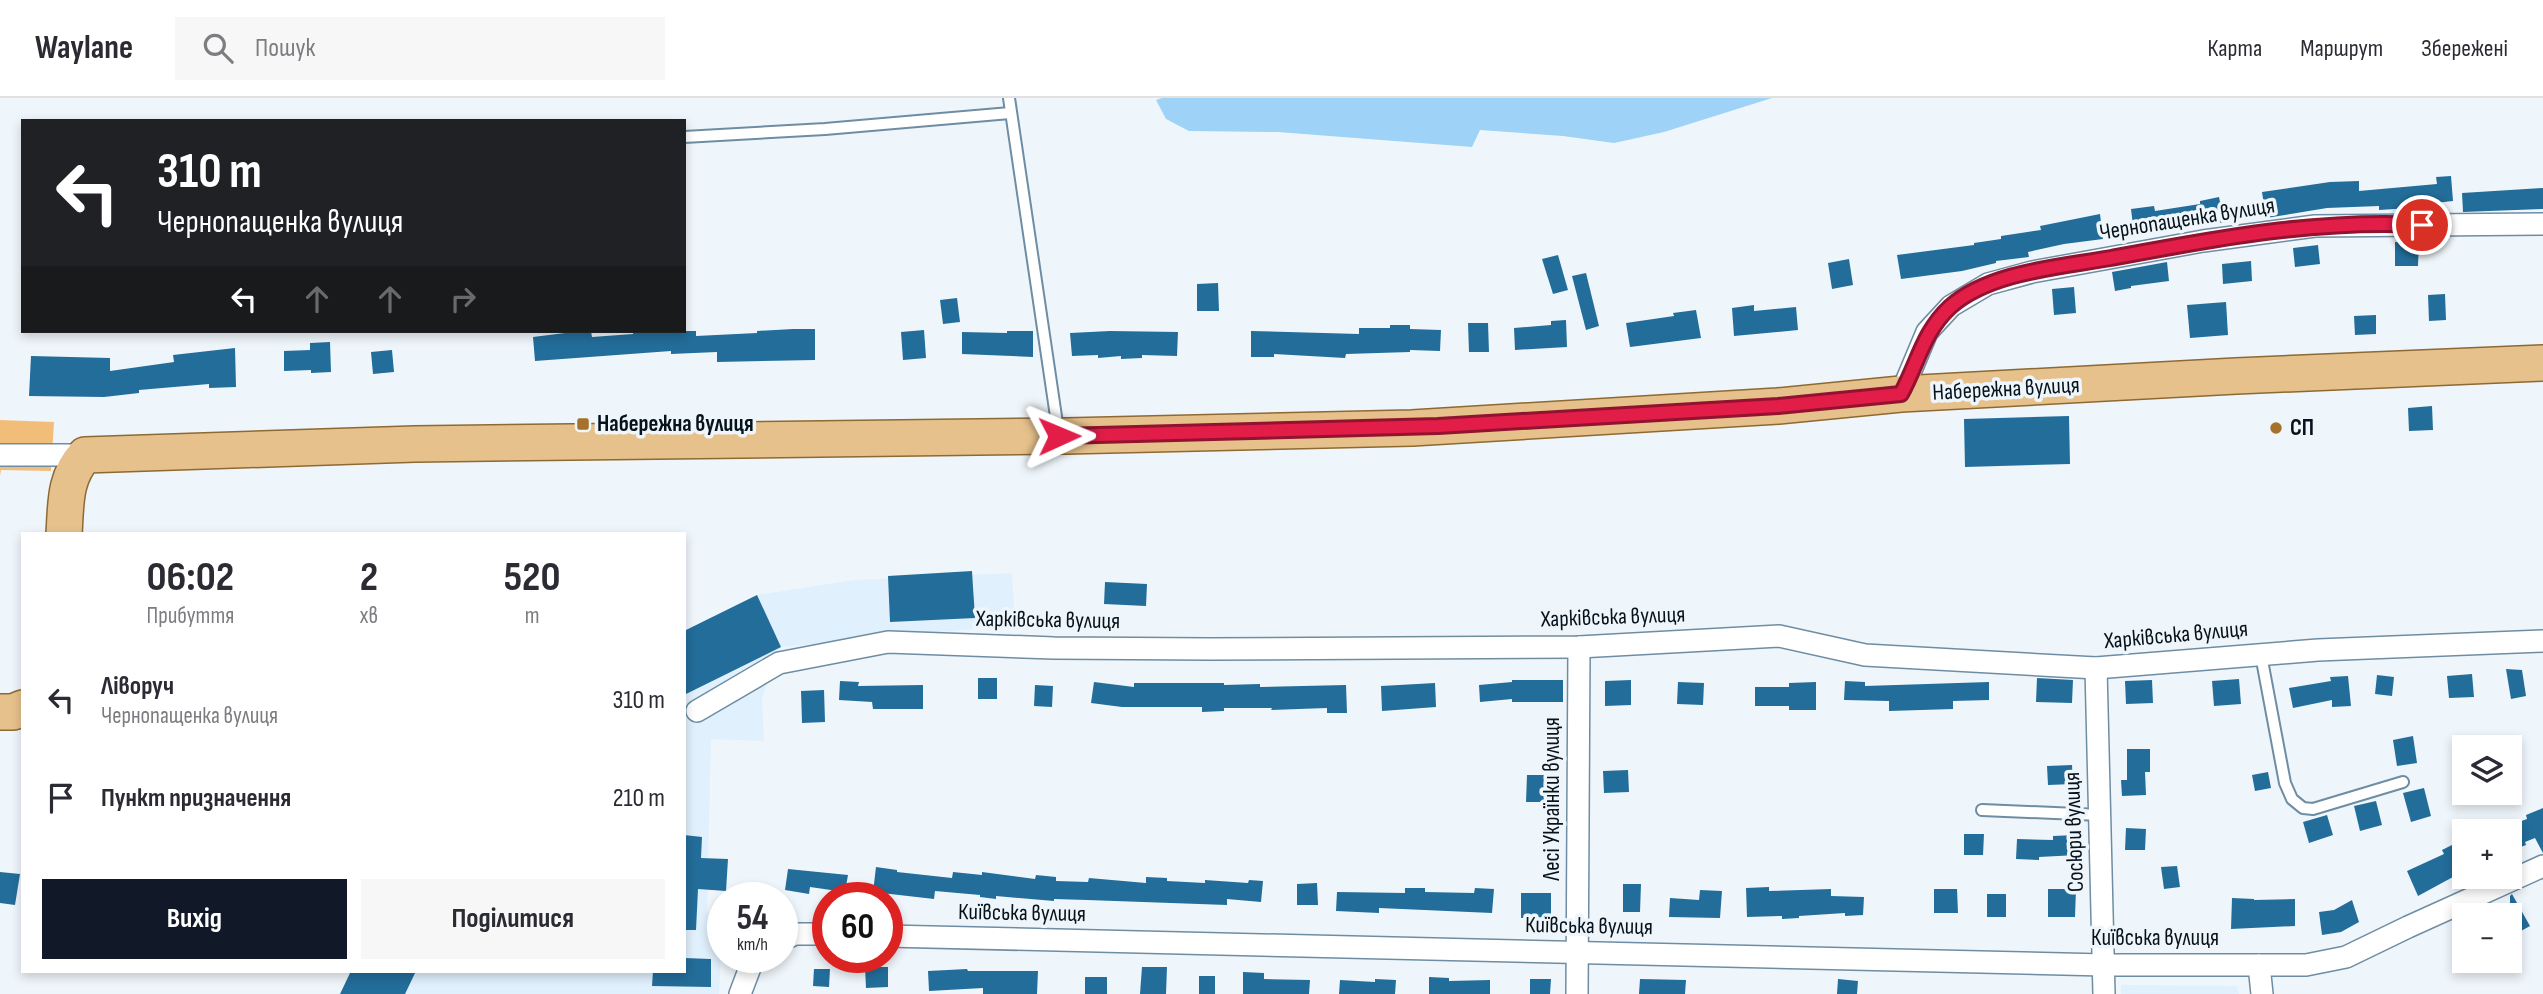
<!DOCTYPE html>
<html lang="uk">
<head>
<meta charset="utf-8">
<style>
	:root { --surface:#fff; --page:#f7f7f7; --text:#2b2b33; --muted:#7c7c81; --line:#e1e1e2; --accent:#111827 }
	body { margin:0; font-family:"Sofia Sans Condensed",sans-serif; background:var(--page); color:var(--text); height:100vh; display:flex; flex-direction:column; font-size:26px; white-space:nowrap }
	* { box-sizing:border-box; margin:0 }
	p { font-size:23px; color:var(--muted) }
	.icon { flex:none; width:38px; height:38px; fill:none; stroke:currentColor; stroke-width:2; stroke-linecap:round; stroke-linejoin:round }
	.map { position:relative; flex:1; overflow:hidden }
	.sheet { position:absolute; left:21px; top:434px; width:665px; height:441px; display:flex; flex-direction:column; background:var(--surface); border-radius:0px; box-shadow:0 4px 10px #0003 }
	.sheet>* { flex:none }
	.banner { position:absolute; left:21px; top:21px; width:665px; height:214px; border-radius:0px; box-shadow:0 4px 10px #0003; background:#202124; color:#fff; overflow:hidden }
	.tools { position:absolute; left:2452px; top:637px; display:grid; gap:14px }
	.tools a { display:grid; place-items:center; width:70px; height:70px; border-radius:0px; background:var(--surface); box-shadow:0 4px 10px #0003; font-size:35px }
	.speed { position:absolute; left:707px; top:784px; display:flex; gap:14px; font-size:35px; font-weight:700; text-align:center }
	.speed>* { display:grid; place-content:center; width:91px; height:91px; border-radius:50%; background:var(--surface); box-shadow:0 4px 10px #0003; line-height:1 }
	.speed small { font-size:18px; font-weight:400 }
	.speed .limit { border:10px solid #d22; background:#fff; color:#111 }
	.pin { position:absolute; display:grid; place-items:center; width:60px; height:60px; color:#fff; margin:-30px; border:4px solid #fff; border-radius:50%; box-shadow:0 2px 7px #0007 }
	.me { position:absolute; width:77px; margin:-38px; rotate:89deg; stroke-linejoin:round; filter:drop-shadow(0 0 5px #0008) }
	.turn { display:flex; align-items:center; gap:24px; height:147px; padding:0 21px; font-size:32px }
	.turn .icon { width:91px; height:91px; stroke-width:2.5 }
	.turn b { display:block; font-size:49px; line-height:60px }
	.lanes { display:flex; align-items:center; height:66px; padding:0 21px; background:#0003; justify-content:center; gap:35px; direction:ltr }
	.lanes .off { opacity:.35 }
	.eta { display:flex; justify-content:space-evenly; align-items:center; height:119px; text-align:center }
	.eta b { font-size:42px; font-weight:700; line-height:49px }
	.primary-button { display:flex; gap:14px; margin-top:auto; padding:14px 21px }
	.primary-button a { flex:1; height:80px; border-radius:0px; background:var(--accent); color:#fff; font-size:28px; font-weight:700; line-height:80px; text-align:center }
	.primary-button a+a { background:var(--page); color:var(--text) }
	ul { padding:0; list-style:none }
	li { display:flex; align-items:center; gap:21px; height:98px; padding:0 21px }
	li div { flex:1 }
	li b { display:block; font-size:26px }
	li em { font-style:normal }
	header { display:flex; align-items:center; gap:42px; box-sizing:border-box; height:98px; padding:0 35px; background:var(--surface); border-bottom:2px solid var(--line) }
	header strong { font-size:33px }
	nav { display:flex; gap:38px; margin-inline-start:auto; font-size:24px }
	.search { width:490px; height:63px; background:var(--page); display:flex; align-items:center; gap:18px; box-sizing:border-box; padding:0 24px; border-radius:0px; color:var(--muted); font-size:26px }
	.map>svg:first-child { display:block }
	.built { fill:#e0f0fc }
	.green { fill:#f2bd78 }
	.water { fill:#9ed2f7 }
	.building { fill:#236d9a }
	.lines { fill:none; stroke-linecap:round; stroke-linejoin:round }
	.service-casing { stroke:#6e8da3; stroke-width:14 }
	.minor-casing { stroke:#6e8da3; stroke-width:24 }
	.primary-casing { stroke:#8d6933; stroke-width:38 }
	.service { stroke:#fff; stroke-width:10 }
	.minor { stroke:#fff; stroke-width:21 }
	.primary { stroke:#e6c18c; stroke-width:35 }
	.route-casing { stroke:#92132f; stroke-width:18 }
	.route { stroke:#e11d48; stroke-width:12 }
	.poi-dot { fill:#a47228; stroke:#eff6fb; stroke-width:2.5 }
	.labels { text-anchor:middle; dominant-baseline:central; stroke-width:7; stroke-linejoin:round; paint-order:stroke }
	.street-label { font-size:23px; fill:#07131c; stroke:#eff6fb }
	.poi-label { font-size:23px; font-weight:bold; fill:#07131c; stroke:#eff6fb; text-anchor:start }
</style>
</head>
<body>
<header>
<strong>Waylane</strong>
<div class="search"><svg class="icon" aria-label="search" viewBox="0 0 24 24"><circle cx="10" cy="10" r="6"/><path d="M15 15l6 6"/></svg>Пошук</div>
<nav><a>Карта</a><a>Маршрут</a><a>Збережені</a></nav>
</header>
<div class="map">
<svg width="2543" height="896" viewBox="0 0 2543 896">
	<rect width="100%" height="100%" fill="#eff6fb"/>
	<g class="built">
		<polygon points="1012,475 1015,527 781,549 762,600 764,643 711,641 707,814 723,817 719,896 342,896 353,873 684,873 684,533 757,497 854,482"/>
		<polygon points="2121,887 2237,888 2239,896 2121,896"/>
	</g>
	<polygon class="green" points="0,322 54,324 51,373 1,372 0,378"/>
	<polygon class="water" points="1162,0 1772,0 1664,34 1614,45 1563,38 1480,32 1472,49 1278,34 1189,33 1166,21 1156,2"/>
	<g class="building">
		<polygon points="2451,78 2453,103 2427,106 2427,109 2379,112 2379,108 2327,110 2266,120 2262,94 2330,84 2359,83 2359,93 2437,86 2436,79"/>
		<polygon points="2543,90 2543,111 2463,114 2462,95"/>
		<polygon points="2219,99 2224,124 2165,134 2165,132 2134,136 2131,111 2154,108 2155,113 2200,106 2200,103"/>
		<polygon points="2100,116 2103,141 2064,146 2028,154 2029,159 1996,163 1996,165 1962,173 1901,181 1897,157 1974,147 1974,145 2001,141 2001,138 2041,132 2040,128"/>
		<polygon points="2419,143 2418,168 2395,168 2395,144"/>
		<polygon points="2318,147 2320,166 2295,169 2293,150"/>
		<polygon points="1558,157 1568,192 1553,196 1542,161"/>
		<polygon points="1849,161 1853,187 1832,191 1828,165"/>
		<polygon points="2251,163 2252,183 2223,186 2222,166"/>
		<polygon points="2167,164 2169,183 2131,188 2131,190 2115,193 2112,174"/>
		<polygon points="1586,175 1599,228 1586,232 1572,178"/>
		<polygon points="1218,185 1219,213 1197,213 1197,186"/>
		<polygon points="2074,189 2076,215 2054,217 2052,191"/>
		<polygon points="2445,196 2446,222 2429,223 2428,197"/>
		<polygon points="957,200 960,224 943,226 940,202"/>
		<polygon points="2226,204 2228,237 2190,240 2187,207"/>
		<polygon points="1754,207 1754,213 1796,209 1798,232 1734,238 1732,210"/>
		<polygon points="1696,212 1701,240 1630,249 1626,225 1674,218 1673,215"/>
		<polygon points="2376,217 2376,236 2355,237 2354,218"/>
		<polygon points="1566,222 1567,249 1515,252 1514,230 1551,227 1551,223"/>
		<polygon points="1468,225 1488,225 1489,254 1469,254"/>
		<polygon points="1390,227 1410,227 1410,231 1441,232 1440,253 1410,252 1410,254 1346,256 1345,260 1274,256 1274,259 1251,259 1251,233 1359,236 1359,230 1390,230"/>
		<polygon points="793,231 815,231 815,262 717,264 717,254 671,256 671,253 535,263 533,239 581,233 591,233 592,239 633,236 633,233 696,233 696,238 757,235 757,233"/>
		<polygon points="924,232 926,260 903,262 901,234"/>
		<polygon points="1007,233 1033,233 1033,259 962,256 962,234 1007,235"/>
		<polygon points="1110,233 1178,234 1177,258 1142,257 1142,260 1121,261 1121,258 1098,260 1098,257 1072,258 1070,235"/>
		<polygon points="330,244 331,274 311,275 311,272 284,273 284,253 310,252 310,245"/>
		<polygon points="235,250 236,289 209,290 209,286 139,292 139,295 104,299 29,298 31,258 110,260 110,273 174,264 173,257"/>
		<polygon points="392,252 394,274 373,276 371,254"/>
		<polygon points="2432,308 2433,332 2409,333 2408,310"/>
		<polygon points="2069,318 2070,366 1965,369 1964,321"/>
		<polygon points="972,473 975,520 890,524 888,478"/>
		<polygon points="1105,484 1147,486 1146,508 1104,506"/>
		<polygon points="757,497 781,549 684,597 684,533"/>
		<polygon points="2506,571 2522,572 2526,598 2511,601"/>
		<polygon points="2472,576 2474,599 2449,600 2447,578"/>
		<polygon points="2377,577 2394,579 2392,598 2375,596"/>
		<polygon points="2348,578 2351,608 2332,609 2332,602 2293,610 2289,590 2331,583 2330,579"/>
		<rect x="978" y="580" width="19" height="21"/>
		<polygon points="2037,580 2073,582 2072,605 2036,604"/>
		<polygon points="2239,581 2241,606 2214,608 2212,583"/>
		<polygon points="1512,582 1563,582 1563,604 1512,604 1512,601 1480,604 1479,587 1512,584"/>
		<polygon points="1631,582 1631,607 1605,608 1605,583"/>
		<polygon points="2152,582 2153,605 2126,606 2125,583"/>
		<polygon points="840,583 859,584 858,588 923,587 923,611 873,611 872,604 839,602"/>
		<polygon points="1845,583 1865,584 1865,588 1989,584 1989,602 1953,603 1953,611 1889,613 1889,603 1844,602"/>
		<polygon points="1094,584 1134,589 1134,585 1224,585 1224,587 1260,586 1260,589 1346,587 1347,615 1327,615 1327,610 1271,612 1272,610 1224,610 1224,613 1202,614 1202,609 1122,609 1091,605"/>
		<polygon points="1678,584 1704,585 1703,607 1677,606"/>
		<polygon points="1816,584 1816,612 1789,612 1789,608 1755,608 1755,589 1789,589 1789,585"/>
		<polygon points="1435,585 1436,609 1382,613 1381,588"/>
		<polygon points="1035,587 1053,588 1052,609 1034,608"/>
		<polygon points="824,592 825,624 802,625 801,593"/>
		<polygon points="2413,638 2417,665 2397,668 2393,642"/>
		<polygon points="2127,651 2150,651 2150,674 2145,674 2146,697 2122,698 2121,682 2127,682"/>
		<polygon points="2072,667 2073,686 2048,687 2047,668"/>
		<polygon points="1628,672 1629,694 1604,695 1603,673"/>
		<polygon points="2268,674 2271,690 2255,693 2252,677"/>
		<polygon points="1527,677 1549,677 1548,704 1526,704"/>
		<polygon points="2424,690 2431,718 2411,724 2403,695"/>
		<polygon points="2376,703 2382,727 2360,733 2354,708"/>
		<polygon points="2543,710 2543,755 2535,740 2525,744 2526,747 2510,753 2510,727 2527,721 2526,717"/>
		<polygon points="2327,717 2333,737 2309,745 2303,724"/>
		<polygon points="2126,730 2146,731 2145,752 2125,752"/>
		<polygon points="1964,736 1984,736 1983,757 1964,757"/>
		<polygon points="684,737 702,739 701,760 728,761 726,793 698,791 696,832 684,832"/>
		<polygon points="2076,737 2077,757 2039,759 2039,762 2016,761 2017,741 2053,742 2053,738"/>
		<polygon points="2464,741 2464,773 2418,798 2407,773 2444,756 2442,752"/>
		<polygon points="2177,768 2180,789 2164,791 2161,769"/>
		<polygon points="876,769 897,772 897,774 952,780 953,774 982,777 982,774 1035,781 1036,777 1056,779 1056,783 1088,784 1089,780 1146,785 1146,779 1167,780 1167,783 1205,785 1205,782 1248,785 1249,782 1263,783 1261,804 1227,801 1227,807 1087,802 1054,801 1054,803 996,798 996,801 980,799 980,797 935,793 934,801 873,794"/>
		<polygon points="788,771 848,777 845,794 810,789 809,796 785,792"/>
		<polygon points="0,774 20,776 15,807 0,805"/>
		<polygon points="1317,785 1318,807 1297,807 1297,786"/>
		<polygon points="1623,786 1641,786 1640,814 1623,814"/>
		<polygon points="1769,789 1769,793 1831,791 1831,798 1864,799 1863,817 1845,818 1845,815 1799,818 1799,820 1782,821 1782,818 1747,819 1746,790"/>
		<polygon points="1405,790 1425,790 1425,794 1474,795 1475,790 1494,791 1492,815 1379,810 1379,815 1336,813 1337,794 1405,795"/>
		<polygon points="1934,791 1957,791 1958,815 1934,815"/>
		<polygon points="2048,791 2076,791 2075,819 2048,819"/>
		<polygon points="1700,792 1722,793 1720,820 1669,819 1670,800 1699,802"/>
		<polygon points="1521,795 1551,795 1551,819 1521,820"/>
		<rect x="1987" y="796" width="19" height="23"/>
		<polygon points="2512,796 2530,828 2510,839 2510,798"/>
		<polygon points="2232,800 2254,801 2254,802 2295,801 2295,828 2231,831"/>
		<polygon points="2352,802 2359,824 2341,834 2322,837 2319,814 2334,812"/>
		<polygon points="684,860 711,861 711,889 652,888 653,873 684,873"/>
		<polygon points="865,869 888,869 888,889 866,890"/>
		<polygon points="1142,869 1167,869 1166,896 1140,896"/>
		<polygon points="814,871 830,871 829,889 813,888"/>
		<polygon points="967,871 968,873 1038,873 1037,896 983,896 983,890 929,893 928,873"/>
		<polygon points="351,873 416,873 405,896 340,896"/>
		<polygon points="1243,874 1264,875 1264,881 1310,882 1309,896 1243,896"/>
		<rect x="1199" y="878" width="16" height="18"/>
		<rect x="1085" y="879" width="22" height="17"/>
		<polygon points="1429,879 1449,880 1449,883 1490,882 1490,896 1429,896"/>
		<polygon points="1375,881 1396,882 1395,896 1339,896 1340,882 1375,884"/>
		<polygon points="1530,881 1551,881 1550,896 1530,896"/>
		<polygon points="1640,881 1686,882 1685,896 1639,896"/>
		<polygon points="1838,881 1858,883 1857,896 1837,896"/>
	</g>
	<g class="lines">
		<g class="service-casing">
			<g id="service">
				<polyline points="1009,0 1058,332"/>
				<polyline points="684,39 825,31 1010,15"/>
				<polyline points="2261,557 2285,685 2292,701 2303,710 2313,711 2403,684"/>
				<polyline points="1982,712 2100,717"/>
			</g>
		</g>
		<g class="minor-casing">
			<g id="minor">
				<polyline points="1901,296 1927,234 1951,208 1988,186 2032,174 2203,143 2315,128 2543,126"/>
				<polyline points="0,357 85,357"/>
				<polyline points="2096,570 2104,896"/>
				<polyline points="697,613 779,565 888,544 1054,550 1210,551 1579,549 1779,538 1865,557 2096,570 2318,552 2543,543"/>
				<polyline points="887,838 2104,867 2259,867 2262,896"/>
				<polyline points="782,842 795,836 828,836"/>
				<polyline points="2259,867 2306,867 2346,859 2408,829 2543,768"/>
				<polyline points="740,896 754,859"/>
				<polyline points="1577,896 1579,549"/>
			</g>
		</g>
		<g class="primary-casing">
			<g id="primary">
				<path d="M64,436C66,406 64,380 85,357L415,346L1066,338L1412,330L1778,308L1901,296L2236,278L2543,265"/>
				<polyline points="0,614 13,614 23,610"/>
			</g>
		</g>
		<use href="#service" class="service"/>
		<use href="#minor" class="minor"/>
		<use href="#primary" class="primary"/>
	</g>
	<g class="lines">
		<g class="route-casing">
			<path id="route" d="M1059,338L1438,328L1778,308L1901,296C1918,265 1923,234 1950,209C1989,174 2060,169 2111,160C2213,141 2317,121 2422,127"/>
		</g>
		<use href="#route" class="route"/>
	</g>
	<g class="poi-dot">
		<rect x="576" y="319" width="14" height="14" rx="3.5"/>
		<circle cx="2276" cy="330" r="7"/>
	</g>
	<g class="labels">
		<g class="street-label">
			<text transform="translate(2187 121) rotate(-9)">Чернопащенка вулиця</text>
			<text transform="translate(2006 291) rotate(-3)">Набережна вулиця</text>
			<text transform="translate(1613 519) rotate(-2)">Харківська вулиця</text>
			<text transform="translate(1048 522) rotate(1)">Харківська вулиця</text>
			<text transform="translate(2176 537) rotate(-5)">Харківська вулиця</text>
			<text transform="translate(1552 701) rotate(-90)">Лесі Українки вулиця</text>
			<text transform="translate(2074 734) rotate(-92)">Сосюри вулиця</text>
			<text transform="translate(1022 815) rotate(1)">Київська вулиця</text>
			<text transform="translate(1589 828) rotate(1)">Київська вулиця</text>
			<text x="2155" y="840">Київська вулиця</text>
		</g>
		<g class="poi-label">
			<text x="597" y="326">Набережна вулиця</text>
			<text x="2290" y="330">СП</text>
		</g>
	</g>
</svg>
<div class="tools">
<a><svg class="icon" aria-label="layers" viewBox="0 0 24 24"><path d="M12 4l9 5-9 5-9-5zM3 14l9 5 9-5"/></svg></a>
<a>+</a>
<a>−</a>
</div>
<div class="speed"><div>54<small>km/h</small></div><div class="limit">60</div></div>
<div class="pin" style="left:2422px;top:127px;background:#d93025"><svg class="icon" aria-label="arrive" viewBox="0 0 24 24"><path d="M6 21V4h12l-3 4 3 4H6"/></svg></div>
<svg class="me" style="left:1059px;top:338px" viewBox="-20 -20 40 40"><path d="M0-17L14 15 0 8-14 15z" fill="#e11d48" stroke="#fff" stroke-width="4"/></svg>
<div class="banner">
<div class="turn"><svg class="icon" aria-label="left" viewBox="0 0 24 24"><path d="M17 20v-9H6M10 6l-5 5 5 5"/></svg><div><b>310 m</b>Чернопащенка вулиця</div></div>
<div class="lanes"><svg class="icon" aria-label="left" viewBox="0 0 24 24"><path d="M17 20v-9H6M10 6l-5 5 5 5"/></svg><svg class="icon off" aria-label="ahead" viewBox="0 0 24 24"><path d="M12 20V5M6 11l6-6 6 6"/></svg><svg class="icon off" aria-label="ahead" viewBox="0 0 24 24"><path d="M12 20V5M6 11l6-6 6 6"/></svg><svg class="icon off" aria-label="right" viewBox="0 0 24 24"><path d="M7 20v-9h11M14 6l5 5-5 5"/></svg></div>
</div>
<section class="sheet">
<div class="eta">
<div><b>06:02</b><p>Прибуття</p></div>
<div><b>2</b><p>хв</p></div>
<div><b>520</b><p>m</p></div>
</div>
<ul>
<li><svg class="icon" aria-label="left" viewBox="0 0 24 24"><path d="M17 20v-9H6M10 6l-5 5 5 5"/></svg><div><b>Ліворуч</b><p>Чернопащенка вулиця</p></div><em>310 m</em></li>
<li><svg class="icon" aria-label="arrive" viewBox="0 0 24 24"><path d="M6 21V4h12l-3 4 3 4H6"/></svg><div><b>Пункт призначення</b></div><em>210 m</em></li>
</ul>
<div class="primary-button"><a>Вихід</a><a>Поділитися</a></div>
</section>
</div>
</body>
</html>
